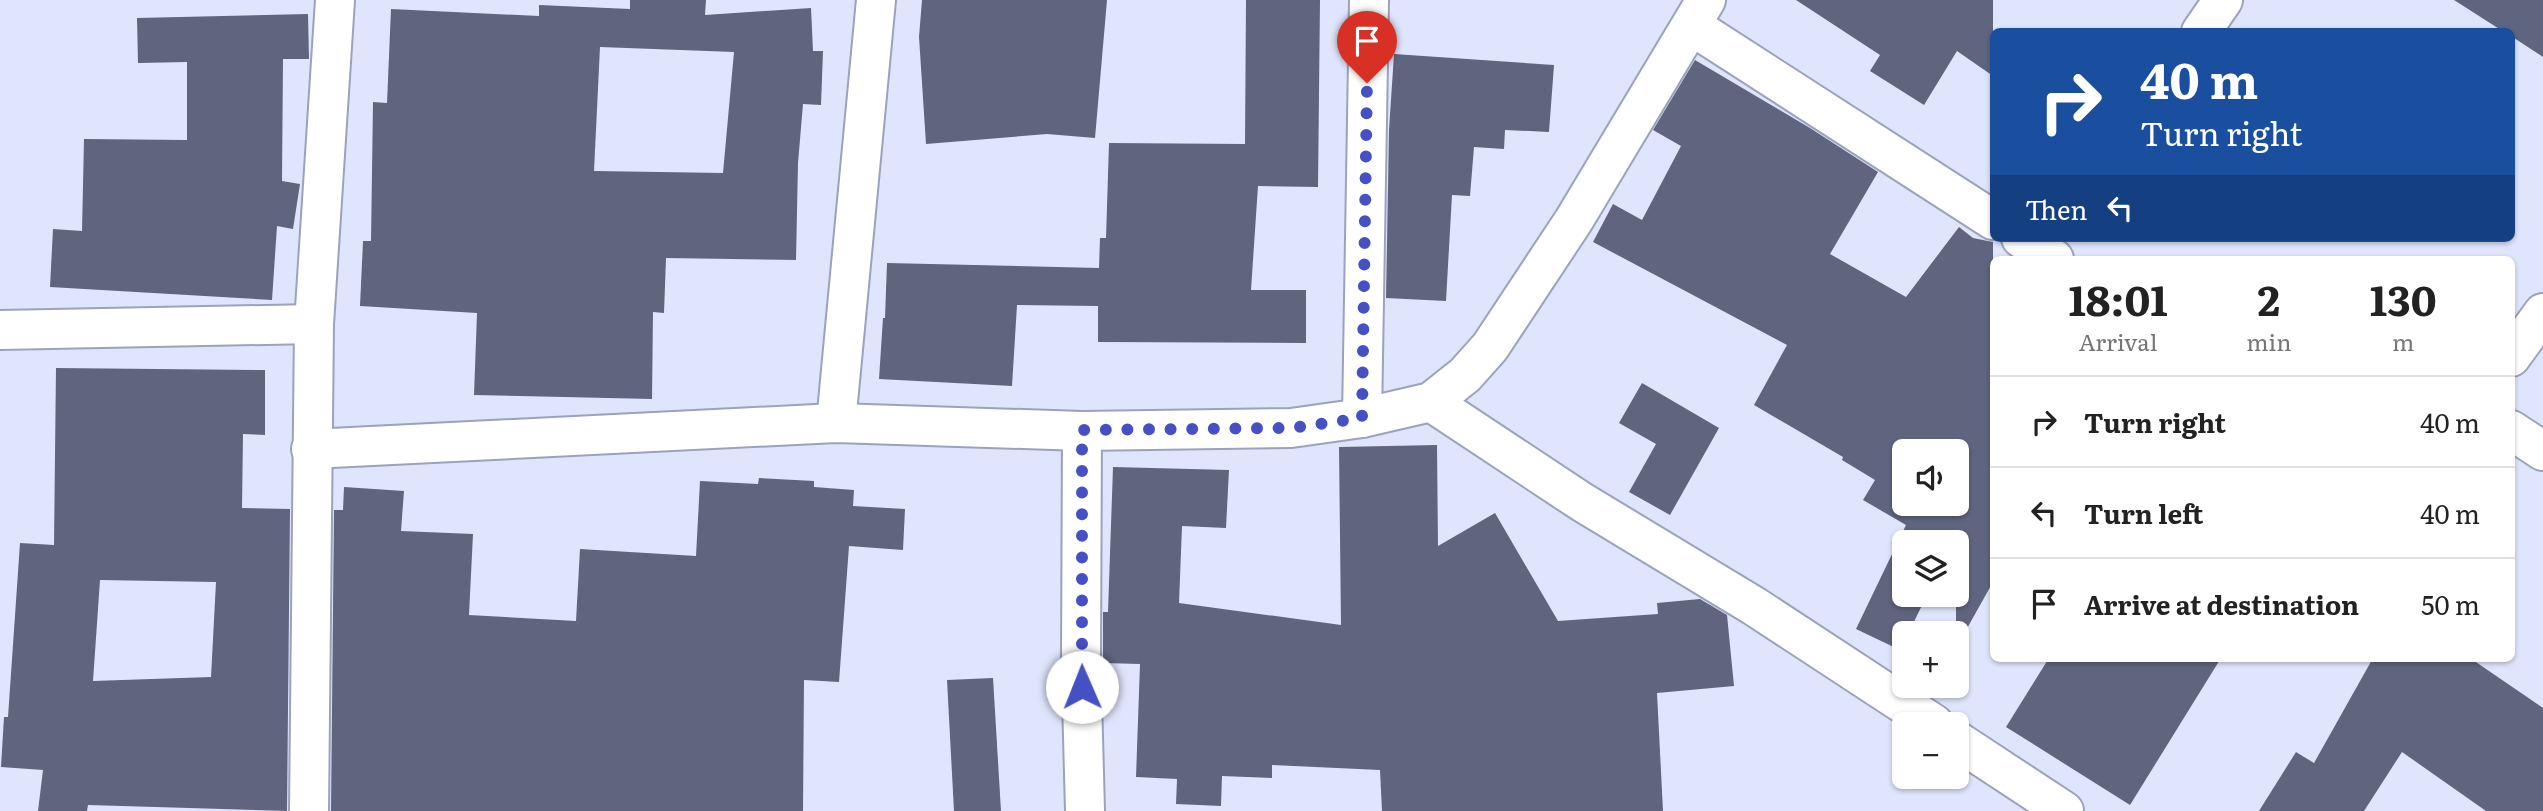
<!DOCTYPE html>
<html lang="en">
<head>
<meta charset="utf-8">
<style>
	:root { --surface:#fff; --page:#f2f2f2; --text:#222; --muted:#767676; --line:#e0e0e0 }
	body { margin:0; font-family:Literata,serif; background:var(--page); color:var(--text); height:100vh; display:flex; flex-direction:column; font-size:26px; white-space:nowrap }
	* { box-sizing:border-box; margin:0 }
	p { font-size:23px; color:var(--muted) }
	.icon { flex:none; width:38px; height:38px; fill:none; stroke:currentColor; stroke-width:2; stroke-linecap:round; stroke-linejoin:round }
	.map { position:relative; flex:1; overflow:hidden }
	.sheet { position:absolute; left:1990px; top:256px; width:525px; height:406px; display:flex; flex-direction:column; background:var(--surface); border-radius:10px; box-shadow:0 2px 5px #0004 }
	.sheet>* { flex:none }
	.top-card { position:absolute; left:1990px; top:28px; width:525px; height:214px; border-radius:10px; box-shadow:0 2px 5px #0004; background:#1a4fa0; color:#fff; overflow:hidden }
	.controls { position:absolute; left:1892px; top:439px; display:grid; gap:14px }
	.controls a { display:grid; place-items:center; width:77px; height:77px; border-radius:10px; background:var(--surface); box-shadow:0 2px 5px #0004; font-size:35px }
	.pin { position:absolute; display:grid; place-items:center; width:60px; height:60px; color:#fff; margin:-72px -30px; border-radius:50% 50% 50% 0; rotate:-45deg; box-shadow:0 0 7px #0007 }
	.pin .icon { rotate:45deg }
	.me { position:absolute; width:77px; margin:-38px; rotate:359deg; stroke-linejoin:round; filter:drop-shadow(0 0 5px #0008) }
	.turn { display:flex; align-items:center; gap:24px; height:147px; padding:0 35px; font-size:32px }
	.turn .icon { width:91px; height:91px; stroke-width:2.5 }
	.turn b { display:block; font-size:49px; line-height:60px }
	.then { display:flex; align-items:center; height:66px; padding:0 35px; background:#0003; gap:14px; font-size:26px }
	.eta { display:flex; justify-content:space-evenly; align-items:center; height:119px; text-align:center }
	.eta b { font-size:42px; font-weight:700; line-height:49px }
	ul { padding:0; list-style:none }
	li { display:flex; align-items:center; gap:21px; height:91px; padding:0 35px; border-top:2px solid var(--line) }
	li div { flex:1 }
	li b { display:block; font-size:26px }
	li em { font-style:normal }
	.map>svg:first-child { display:block }
	.building { fill:#5f657e; fill-rule:evenodd }
	.lines { fill:none; stroke-linecap:round; stroke-linejoin:round }
	.street-casing { stroke:#9ba2bc; stroke-width:42 }
	.street { stroke:#fff; stroke-width:38 }
	.route { stroke:#4550c5; stroke-width:12; stroke-dasharray:0 21.6 }
</style>
</head>
<body>
<div class="map">
<svg width="2543" height="811" viewBox="0 0 2543 811">
	<rect width="100%" height="100%" fill="#dfe5fc"/>
	<g class="building">
		<path d="M630,0H706L705,15L811,8L813,51H823L821,105L803,104L798,163L796,260L666,258L664,313L653,312L652,399L474,395L477,313L360,306L363,241H371L373,102L387,103L391,9L539,16V5L630,9ZM600,47L734,52L723,173L594,171Z"/>
		<polygon points="922,0 1107,0 1095,138 1047,134 926,144 919,37"/>
		<polygon points="1246,0 1320,0 1318,187 1258,186 1251,290 1306,290 1306,343 1098,342 1098,306 1017,305 1012,386 879,379 883,318 885,318 887,263 1099,268 1100,238 1106,238 1109,143 1245,144"/>
		<polygon points="1796,0 1993,0 1993,76 1957,51 1924,105 1870,71 1880,55"/>
		<polygon points="2454,0 2543,0 2543,57 2511,36 2511,32 2504,32"/>
		<polygon points="308,14 309,59 283,59 282,181 300,184 293,229 277,226 272,300 50,287 53,229 82,231 84,139 187,140 187,62 138,63 137,18"/>
		<polygon points="1394,54 1554,65 1549,132 1505,130 1504,149 1474,147 1470,196 1452,195 1446,301 1386,298 1389,130"/>
		<path d="M1695,60L1810,128L1878,172L1830,254L1906,297L1959,227L1973,238L1993,242V582L1956,648V532L1952,542H1904V595H1927L1908,634H1904V642L1900,650L1856,629L1906,525L1863,500L1875,480L1842,460L1843,457L1754,405L1787,345L1593,242L1613,204L1642,220L1681,146L1653,130ZM1904,452H1956V504H1904Z"/>
		<path d="M56,368L265,370V435L243,434L242,508L290,509L287,811L88,805L87,811H38L43,770L1,767L4,717H8L20,543L54,545ZM100,580L216,582L211,677L93,681Z"/>
		<polygon points="1642,383 1719,428 1670,515 1629,492 1656,444 1619,423"/>
		<polygon points="1437,445 1438,546 1495,513 1558,621 1658,614 1657,603 1700,599 1727,615 1734,686 1657,693 1663,811 1382,811 1380,770 1272,765 1272,778 1222,776 1221,806 1176,804 1177,779 1136,777 1140,664 1103,663 1103,612 1108,612 1113,467 1229,470 1226,528 1182,526 1179,603 1341,625 1339,447"/>
		<polygon points="759,478 814,481 814,487 854,490 853,506 905,509 903,550 849,546 839,682 804,680 803,811 331,811 334,510 343,510 344,487 404,491 401,531 473,534 469,615 576,621 580,549 696,556 700,481 758,484"/>
		<polygon points="2049,658 2221,658 2130,805 2006,727"/>
		<polygon points="2373,658 2470,658 2543,708 2543,811 2486,811 2402,752 2364,811 2259,811 2296,752 2314,763"/>
		<polygon points="993,678 1001,811 954,811 947,680"/>
	</g>
	<g class="lines">
		<g class="street-casing">
			<g id="street">
				<polyline points="1692,26 1993,220"/>
				<polyline points="2201,32 2223,0"/>
				<polyline points="2021,238 2054,259"/>
				<polyline points="0,330 314,324"/>
				<polyline points="2511,357 2543,313"/>
				<polyline points="1431,402 1582,502 1754,606 1934,724"/>
				<polyline points="1362,418 1369,0"/>
				<polyline points="836,423 876,0"/>
				<polyline points="2511,430 2543,451"/>
				<polyline points="1082,431 1081,662 1085,811"/>
				<polyline points="311,449 836,423 1082,431 1291,428 1362,418 1431,402 1465,375 1490,347 1574,220 1706,0"/>
				<polyline points="1956,740 2064,811"/>
				<polyline points="309,811 314,324 335,0"/>
			</g>
		</g>
		<use href="#street" class="street"/>
	</g>
	<g class="lines">
		<polyline class="route" points="1082,687 1082,430 1291,428 1362,418 1367,83"/>
	</g>
</svg>
<div class="controls">
<a><svg class="icon" aria-label="sound" viewBox="0 0 24 24"><path d="M4 9h4l5-4v14l-5-4H4zM17 9q2 3 0 6"/></svg></a>
<a><svg class="icon" aria-label="layers" viewBox="0 0 24 24"><path d="M12 4l9 5-9 5-9-5zM3 14l9 5 9-5"/></svg></a>
<a>+</a>
<a>−</a>
</div>
<div class="pin" style="left:1367px;top:83px;background:#d93025"><svg class="icon" aria-label="arrive" viewBox="0 0 24 24"><path d="M6 21V4h12l-3 4 3 4H6"/></svg></div>
<svg class="me" style="left:1082px;top:687px" viewBox="-20 -20 40 40"><circle r="19" fill="#fff"/><path d="M0-13L10 11 0 6-10 11z" fill="#4550c5"/></svg>
<div class="top-card">
<div class="turn"><svg class="icon" aria-label="right" viewBox="0 0 24 24"><path d="M7 20v-9h11M14 6l5 5-5 5"/></svg><div><b>40 m</b>Turn right</div></div>
<div class="then">Then<svg class="icon" aria-label="left" viewBox="0 0 24 24"><path d="M17 20v-9H6M10 6l-5 5 5 5"/></svg></div>
</div>
<section class="sheet">
<div class="eta">
<div><b>18:01</b><p>Arrival</p></div>
<div><b>2</b><p>min</p></div>
<div><b>130</b><p>m</p></div>
</div>
<ul>
<li><svg class="icon" aria-label="right" viewBox="0 0 24 24"><path d="M7 20v-9h11M14 6l5 5-5 5"/></svg><div><b>Turn right</b></div><em>40 m</em></li>
<li><svg class="icon" aria-label="left" viewBox="0 0 24 24"><path d="M17 20v-9H6M10 6l-5 5 5 5"/></svg><div><b>Turn left</b></div><em>40 m</em></li>
<li><svg class="icon" aria-label="arrive" viewBox="0 0 24 24"><path d="M6 21V4h12l-3 4 3 4H6"/></svg><div><b>Arrive at destination</b></div><em>50 m</em></li>
</ul>
</section>
</div>
</body>
</html>
